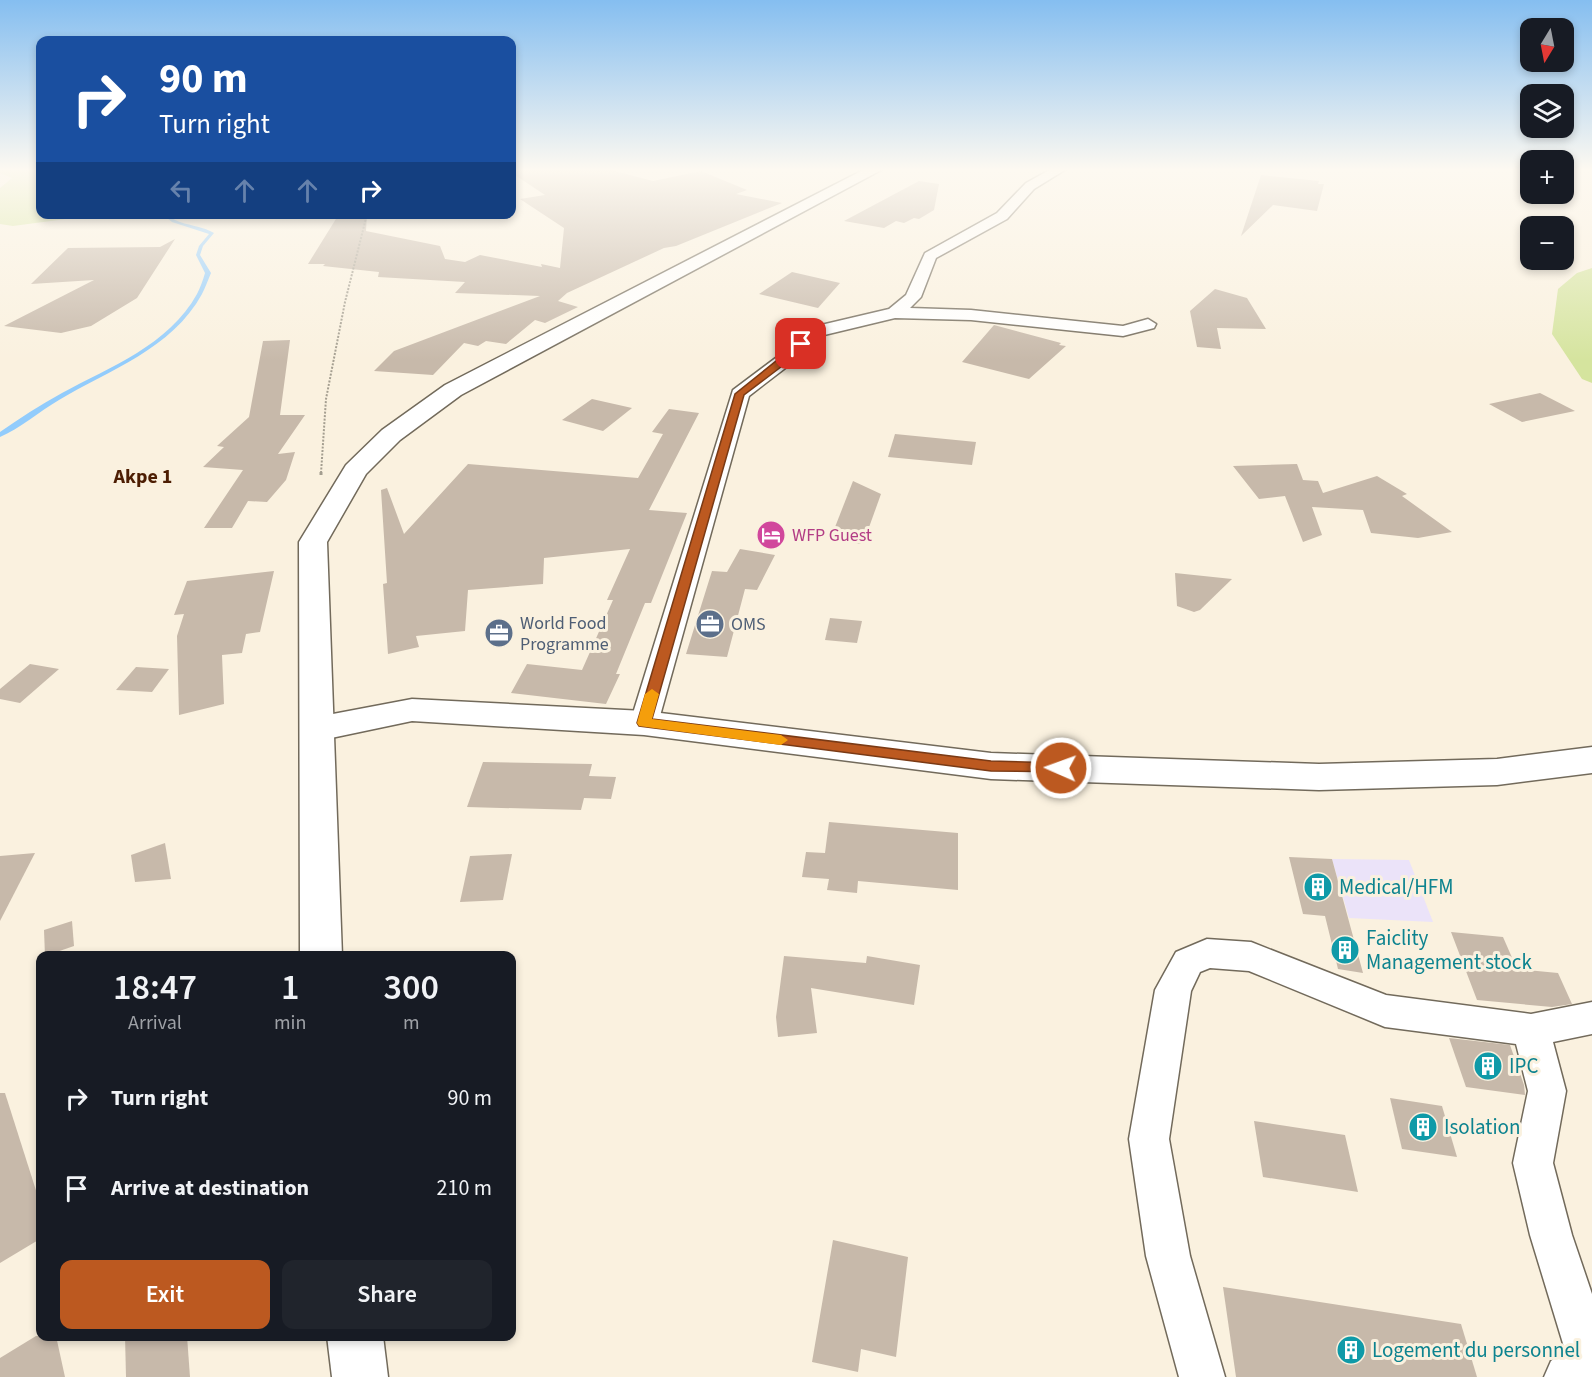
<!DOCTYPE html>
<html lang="en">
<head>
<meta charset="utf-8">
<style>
	:root { --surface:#171b24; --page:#20242c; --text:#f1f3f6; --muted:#9ea1a6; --accent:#bc5920 }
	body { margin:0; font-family:"Source Sans 3",sans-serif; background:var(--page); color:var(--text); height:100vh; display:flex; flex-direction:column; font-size:22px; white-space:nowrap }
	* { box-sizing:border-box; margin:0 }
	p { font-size:20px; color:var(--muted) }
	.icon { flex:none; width:33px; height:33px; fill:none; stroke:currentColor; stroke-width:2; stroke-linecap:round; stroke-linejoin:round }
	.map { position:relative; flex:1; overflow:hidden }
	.sheet { position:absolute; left:36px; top:951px; width:480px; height:390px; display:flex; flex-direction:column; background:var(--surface); border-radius:12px; box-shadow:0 3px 9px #0003 }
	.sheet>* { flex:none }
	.hud { position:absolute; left:36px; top:36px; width:480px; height:183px; border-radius:12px; box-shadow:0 3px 9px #0003; background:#1a4fa0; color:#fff; overflow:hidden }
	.needle { width:39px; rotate:190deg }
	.fabs { position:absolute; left:1520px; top:18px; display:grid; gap:12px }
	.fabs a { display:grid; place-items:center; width:54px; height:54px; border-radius:12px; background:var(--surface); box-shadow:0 3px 9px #0003; font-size:30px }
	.pin { position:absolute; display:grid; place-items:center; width:51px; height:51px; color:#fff; margin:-26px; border-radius:12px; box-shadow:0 3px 9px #0006 }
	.me { position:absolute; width:66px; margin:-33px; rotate:272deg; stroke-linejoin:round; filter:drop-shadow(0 0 4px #0008) }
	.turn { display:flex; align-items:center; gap:21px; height:126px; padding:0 24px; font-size:27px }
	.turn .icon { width:78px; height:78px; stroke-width:2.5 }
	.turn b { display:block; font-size:42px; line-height:51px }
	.lanes { display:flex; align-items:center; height:57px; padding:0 24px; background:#0003; justify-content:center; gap:30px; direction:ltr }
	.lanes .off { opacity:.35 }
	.eta { display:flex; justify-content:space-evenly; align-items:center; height:102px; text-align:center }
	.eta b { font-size:36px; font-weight:600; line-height:42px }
	.action { display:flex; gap:12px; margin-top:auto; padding:12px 24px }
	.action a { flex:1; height:69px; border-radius:12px; background:var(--accent); color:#fff; font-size:24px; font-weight:600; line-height:69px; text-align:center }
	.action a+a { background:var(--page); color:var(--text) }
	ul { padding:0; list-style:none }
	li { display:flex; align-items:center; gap:18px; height:90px; padding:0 24px }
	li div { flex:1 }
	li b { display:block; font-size:22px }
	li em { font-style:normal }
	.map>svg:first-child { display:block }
	.industrial { fill:#ebe3f9 }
	.green { fill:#d5e49e }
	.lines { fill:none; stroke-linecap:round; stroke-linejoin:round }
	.stream { fill:#92ccfc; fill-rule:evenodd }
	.building { fill:#c7b9aa }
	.street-casing { stroke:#726a5b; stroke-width:3 }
	.secondary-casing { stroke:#726a5b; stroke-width:3 }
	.primary-casing { stroke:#726a5b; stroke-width:3 }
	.path-far1 { stroke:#a49e90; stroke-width:2; stroke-dasharray:2 1.5; stroke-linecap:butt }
	.path { stroke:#a49e90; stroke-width:3; stroke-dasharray:4 3; stroke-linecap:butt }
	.street { fill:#fff; fill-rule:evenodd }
	.secondary { fill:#fff; fill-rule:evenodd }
	.primary { fill:#fff; fill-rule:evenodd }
	.route { fill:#bc5920; stroke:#7a3a15; stroke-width:1.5 }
	.slow { fill:#f59e0b }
	.labels { text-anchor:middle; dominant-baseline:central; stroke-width:6; stroke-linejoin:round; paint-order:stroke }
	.hotel-label { font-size:18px; fill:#b23c85; stroke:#faf1df; text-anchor:start }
	.service-label { font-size:18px; fill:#4e5e75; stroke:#faf1df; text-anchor:start }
	.far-district-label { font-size:20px; font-weight:bold; fill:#4d1e03; stroke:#faf1df }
	.near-culture-label { font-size:21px; fill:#0d838f; stroke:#faf1df; text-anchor:start }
</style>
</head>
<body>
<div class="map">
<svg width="1592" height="1377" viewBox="0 0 1592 1377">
	<rect width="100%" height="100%" fill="#faf1df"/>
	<polygon class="industrial" points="1332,859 1409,860 1433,922 1349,918"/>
	<g class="green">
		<polygon points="0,168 40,168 40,214 96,215 13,226 0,224 0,188 12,178 0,173"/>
		<polygon points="1592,268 1592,383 1582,379 1552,334 1558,289 1577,273"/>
	</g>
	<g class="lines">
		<path class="stream" d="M162,214C169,215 173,220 180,222C192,226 204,227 214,233L203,246L200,255L211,273C208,280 205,288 202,294C172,349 109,370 59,400C40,411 19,429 0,437V432C20,418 40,405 62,393C110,367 169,345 197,294C200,288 203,280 205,273L196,255L199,246L209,234L172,222Z"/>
	</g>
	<g class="building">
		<polygon points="512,168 603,168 653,181 701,171 747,190 736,194 782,203 676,246 664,248 567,293 558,301 578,307 545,323 535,320 506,344 486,341 478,346 464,343 433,375 374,371 394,351 540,296 455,293 465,282 378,277 379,272 323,266 325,264 308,264 339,214 367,214 366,231 440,246 445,259 465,262 480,255 542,267 541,264 560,268 564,228 520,199 545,195 512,173"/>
		<polygon points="1261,175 1319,181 1318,184 1324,184 1317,211 1273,205 1241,236"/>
		<polygon points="919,181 939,184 934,210 919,219 914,218 904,223 896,221 884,228 844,221"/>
		<polygon points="175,239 137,298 91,326 61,333 4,326 94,280 31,284 68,248 160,247"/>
		<polygon points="792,272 840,283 818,308 759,294"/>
		<polygon points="1215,289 1247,298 1266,329 1217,328 1221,349 1197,347 1190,311"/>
		<polygon points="994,325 1061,343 1059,345 1066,346 1029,379 962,362"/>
		<polygon points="290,340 280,415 305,415 278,454 295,452 286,480 267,502 248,501 232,528 204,528 243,470 203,467 224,447 217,446 249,417 263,341"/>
		<polygon points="1540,393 1575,411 1522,422 1489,404"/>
		<polygon points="592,399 632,408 603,431 562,420"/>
		<polygon points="669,409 699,413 649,510 687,513 651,603 645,603 616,674 620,674 606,704 511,693 527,664 582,670 613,600 607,600 630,549 544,558 543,584 468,590 465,631 416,636 419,647 388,654 383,584 387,583 381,490 387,488 404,534 468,464 638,478 663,434 652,432"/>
		<polygon points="895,434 976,442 972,465 888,457"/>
		<polygon points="1297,464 1303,480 1318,481 1323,493 1377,476 1407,494 1402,496 1452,532 1418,538 1371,533 1363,510 1312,507 1322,535 1303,542 1285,496 1259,499 1233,466"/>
		<polygon points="853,481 881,494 863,544 830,540"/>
		<polygon points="740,549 775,555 757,590 745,589 727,657 686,654 712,571 727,572"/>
		<polygon points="274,571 260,632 246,634 242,653 222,655 224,704 179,715 177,636 184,614 174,615 187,581"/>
		<polygon points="1175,573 1232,579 1200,610 1194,612 1177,606"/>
		<polygon points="830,618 862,621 857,643 825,640"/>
		<polygon points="30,664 59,669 20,703 0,699 0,689"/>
		<polygon points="136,667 169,669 152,692 116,690"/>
		<polygon points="483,762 592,764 589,776 616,777 611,799 584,798 581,810 467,807"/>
		<polygon points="829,822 958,833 958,890 858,881 857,893 827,890 829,879 802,877 806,852 825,853"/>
		<polygon points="165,843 171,879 135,882 131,855"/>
		<polygon points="35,853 0,921 0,856"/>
		<polygon points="512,854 503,900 460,902 470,856"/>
		<polygon points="1289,857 1332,859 1363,973 1338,969 1325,916 1303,914"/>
		<polygon points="72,921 74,946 45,956 44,930"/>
		<polygon points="1451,932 1503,937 1517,969 1558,973 1572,1004 1552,1007 1477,1000"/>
		<polygon points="784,956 866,963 867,956 920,965 914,1005 811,988 817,1033 778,1037 776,1017"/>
		<polygon points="1449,1038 1510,1045 1524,1085 1525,1095 1466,1087"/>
		<polygon points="0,1093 5,1093 40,1203 40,1239 0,1263"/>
		<polygon points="1390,1098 1442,1106 1457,1157 1402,1149"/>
		<polygon points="1254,1121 1345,1135 1358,1192 1263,1177"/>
		<polygon points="833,1240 908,1257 896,1357 861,1349 858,1372 812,1362"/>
		<polygon points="1223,1287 1461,1324 1477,1377 1236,1377"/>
		<polygon points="36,1336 56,1336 65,1377 0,1377 0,1358"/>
		<polygon points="125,1336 187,1336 190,1377 126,1377"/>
	</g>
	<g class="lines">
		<g class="street-casing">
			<g id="street">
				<polygon points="1053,168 1068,168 1034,189 1007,219 936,258 921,297 910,308 971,310 1123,326 1148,319 1156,324 1154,328 1123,336 971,320 895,318 816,337 797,359 749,396 658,723 654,730 644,733 634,730 630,723 733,390 785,351 804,329 889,309 906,295 925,253 997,213 1026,183"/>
				<polygon points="1207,939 1251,942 1386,995 1531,1014 1592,1002 1592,1034 1553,1042 1566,1091 1553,1163 1572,1235 1592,1294 1592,1377 1544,1377 1551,1361 1565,1350 1530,1235 1513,1163 1528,1091 1516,1044 1385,1027 1249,971 1210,968 1200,972 1191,991 1169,1139 1190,1256 1225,1377 1179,1377 1146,1256 1129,1139 1155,990 1176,952"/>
			</g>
		</g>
		<g class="secondary-casing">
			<polygon id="secondary" points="412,699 644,711 991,753 1319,764 1497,759 1592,747 1592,773 1497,785 1319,790 991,779 644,735 412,721 317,741 305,737 300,729 305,721 317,717"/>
		</g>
		<g class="primary-casing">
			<g id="primary">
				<polygon points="867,168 885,168 461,395 400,440 366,474 327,542 342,956 300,956 299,542 346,465 382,430 445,385"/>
				<polygon points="327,1336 383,1336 388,1377 332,1377"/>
			</g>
		</g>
		<polyline class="path-far1" points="321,473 326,399 345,302 367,214"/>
		<polyline class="path" points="321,475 321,472"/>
		<use href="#street" class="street"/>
		<use href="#secondary" class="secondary"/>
		<use href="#primary" class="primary"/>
	</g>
	<linearGradient id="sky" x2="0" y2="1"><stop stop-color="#85bef0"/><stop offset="0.47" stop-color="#fdf9f1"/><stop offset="1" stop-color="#fdf9f1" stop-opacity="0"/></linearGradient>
	<rect width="1592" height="361" fill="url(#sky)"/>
	<polygon class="route" points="801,341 805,344 794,357 744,395 652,719 991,761 1061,763 1068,768 1066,772 991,771 639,726 637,723 735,394"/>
	<polygon class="slow" points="652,689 659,694 652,719 781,735 788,740 781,745 639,726 637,723 645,694"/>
	<defs>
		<g id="hotel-disc" transform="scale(1.5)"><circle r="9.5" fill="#d1479c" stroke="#faf1df"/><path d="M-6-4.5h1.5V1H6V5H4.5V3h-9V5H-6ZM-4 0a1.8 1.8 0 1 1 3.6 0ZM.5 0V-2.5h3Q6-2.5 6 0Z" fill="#fff"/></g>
		<g id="office-disc" transform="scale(1.5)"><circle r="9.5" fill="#5c6f8a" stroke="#faf1df"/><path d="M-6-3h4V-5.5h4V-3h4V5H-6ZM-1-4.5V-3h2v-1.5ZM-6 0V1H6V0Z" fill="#fff"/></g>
		<g id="building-disc" transform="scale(1.5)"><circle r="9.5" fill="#0f9aa8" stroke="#faf1df"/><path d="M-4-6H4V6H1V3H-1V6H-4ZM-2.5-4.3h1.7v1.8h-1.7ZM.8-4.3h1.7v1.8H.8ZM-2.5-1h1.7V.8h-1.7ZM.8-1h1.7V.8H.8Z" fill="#fff"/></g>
	</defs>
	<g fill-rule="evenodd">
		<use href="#hotel-disc" x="771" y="535"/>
		<use href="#office-disc" x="710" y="624"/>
		<use href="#office-disc" x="499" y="633"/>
		<use href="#building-disc" x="1318" y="887"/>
		<use href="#building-disc" x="1345" y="950"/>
		<use href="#building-disc" x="1488" y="1066"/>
		<use href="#building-disc" x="1423" y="1127"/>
		<use href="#building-disc" x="1351" y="1350"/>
	</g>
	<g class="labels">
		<g class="hotel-label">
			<text x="792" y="535">WFP Guest</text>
		</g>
		<g class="service-label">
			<text x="520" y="623">World Food<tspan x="520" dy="21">Programme</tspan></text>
			<text x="731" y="624">OMS</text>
		</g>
		<g class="far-district-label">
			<text x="143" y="477">Akpe 1</text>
		</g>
		<g class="near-culture-label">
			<text x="1339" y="887">Medical/HFM</text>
			<text x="1366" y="938">Faiclity<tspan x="1366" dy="24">Management stock</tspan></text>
			<text x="1509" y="1066">IPC</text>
			<text x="1444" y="1127">Isolation</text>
			<text x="1372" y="1350">Logement du personnel</text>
		</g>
	</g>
</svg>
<div class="fabs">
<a><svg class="needle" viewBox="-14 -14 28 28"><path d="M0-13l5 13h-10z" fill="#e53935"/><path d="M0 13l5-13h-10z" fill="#9ea1a6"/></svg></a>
<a><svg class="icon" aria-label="layers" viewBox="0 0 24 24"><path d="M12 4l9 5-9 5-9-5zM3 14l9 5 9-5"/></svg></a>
<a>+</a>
<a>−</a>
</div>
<div class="pin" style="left:801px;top:344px;background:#d93025"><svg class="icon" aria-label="arrive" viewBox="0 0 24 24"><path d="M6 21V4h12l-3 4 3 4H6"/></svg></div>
<svg class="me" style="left:1061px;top:768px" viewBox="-20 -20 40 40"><circle r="17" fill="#bc5920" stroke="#fff" stroke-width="3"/><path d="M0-11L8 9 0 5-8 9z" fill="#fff"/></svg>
<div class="hud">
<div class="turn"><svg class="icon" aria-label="right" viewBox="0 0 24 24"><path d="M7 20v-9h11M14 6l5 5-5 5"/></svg><div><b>90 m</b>Turn right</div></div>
<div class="lanes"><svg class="icon off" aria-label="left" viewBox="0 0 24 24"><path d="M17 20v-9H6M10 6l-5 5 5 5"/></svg><svg class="icon off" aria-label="ahead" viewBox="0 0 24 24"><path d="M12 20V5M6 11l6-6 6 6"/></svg><svg class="icon off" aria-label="ahead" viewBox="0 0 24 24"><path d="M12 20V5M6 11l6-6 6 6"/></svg><svg class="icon" aria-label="right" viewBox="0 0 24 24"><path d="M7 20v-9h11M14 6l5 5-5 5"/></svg></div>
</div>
<section class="sheet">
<div class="eta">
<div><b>18:47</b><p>Arrival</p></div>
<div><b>1</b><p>min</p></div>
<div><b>300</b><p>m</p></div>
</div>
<ul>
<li><svg class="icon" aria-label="right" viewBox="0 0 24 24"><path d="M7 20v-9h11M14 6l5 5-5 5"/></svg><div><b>Turn right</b></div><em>90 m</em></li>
<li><svg class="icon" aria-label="arrive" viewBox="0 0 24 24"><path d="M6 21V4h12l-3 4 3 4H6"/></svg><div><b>Arrive at destination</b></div><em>210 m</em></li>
</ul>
<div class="action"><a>Exit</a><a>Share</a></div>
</section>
</div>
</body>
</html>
